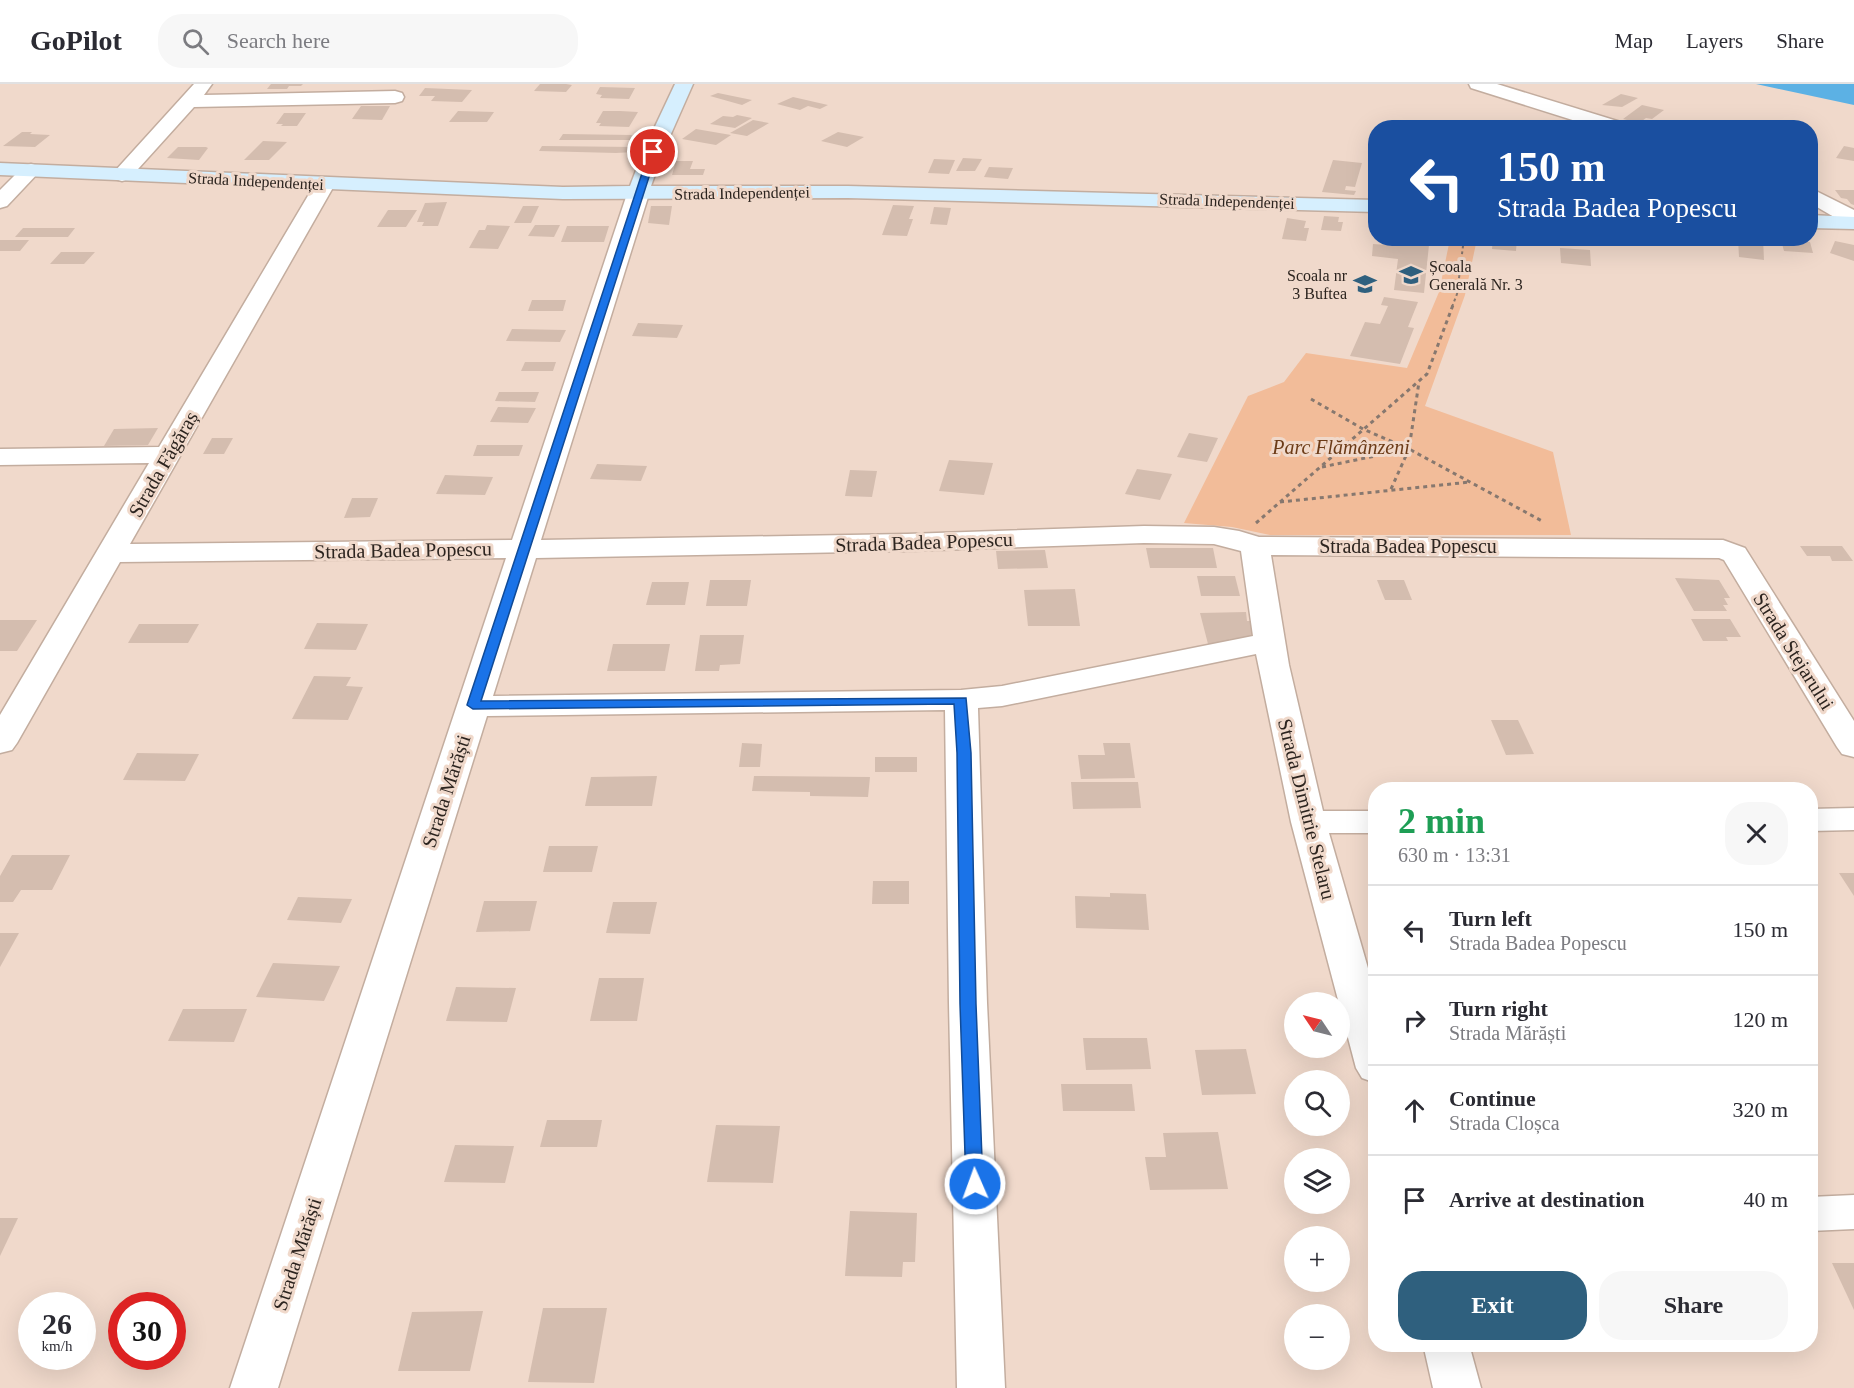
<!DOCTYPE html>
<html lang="en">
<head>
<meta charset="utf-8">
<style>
	:root { --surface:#fff; --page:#f7f7f7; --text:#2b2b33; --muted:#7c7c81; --line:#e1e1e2; --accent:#2f607e }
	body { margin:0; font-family:"Times New Roman",serif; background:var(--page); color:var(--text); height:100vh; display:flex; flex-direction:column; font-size:22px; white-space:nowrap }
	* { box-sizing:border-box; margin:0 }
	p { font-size:20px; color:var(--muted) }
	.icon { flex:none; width:33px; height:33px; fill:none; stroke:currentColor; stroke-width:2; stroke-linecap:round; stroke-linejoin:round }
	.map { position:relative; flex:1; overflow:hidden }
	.side { position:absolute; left:1368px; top:698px; width:450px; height:570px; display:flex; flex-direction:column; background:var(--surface); border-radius:24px; box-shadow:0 6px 24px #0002 }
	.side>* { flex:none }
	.guide { position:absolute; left:1368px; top:36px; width:450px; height:126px; border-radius:24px; box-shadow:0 6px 24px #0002; background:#1a4fa0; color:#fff; overflow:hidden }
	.needle { width:39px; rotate:305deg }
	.tools { position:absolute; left:1284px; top:908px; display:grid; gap:12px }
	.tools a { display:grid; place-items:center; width:66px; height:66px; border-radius:50%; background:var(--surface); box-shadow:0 6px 24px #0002; font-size:30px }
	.speed { position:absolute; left:18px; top:1208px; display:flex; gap:12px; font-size:30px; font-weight:700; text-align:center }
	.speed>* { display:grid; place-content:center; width:78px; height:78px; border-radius:50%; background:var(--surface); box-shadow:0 6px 24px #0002; line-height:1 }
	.speed small { font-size:15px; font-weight:400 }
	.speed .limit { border:9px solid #d22; background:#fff; color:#111 }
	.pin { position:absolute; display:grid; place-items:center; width:51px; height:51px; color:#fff; margin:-26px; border:3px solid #fff; border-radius:50%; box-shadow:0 2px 6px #0007 }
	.me { position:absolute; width:66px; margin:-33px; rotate:358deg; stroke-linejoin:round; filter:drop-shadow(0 0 4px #0008) }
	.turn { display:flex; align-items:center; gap:21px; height:126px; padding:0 30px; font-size:27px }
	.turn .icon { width:78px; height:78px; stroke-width:2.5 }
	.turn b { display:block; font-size:42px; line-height:51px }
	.round { display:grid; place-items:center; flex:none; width:63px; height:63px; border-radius:24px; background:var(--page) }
	.headline { display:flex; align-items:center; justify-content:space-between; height:102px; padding:0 30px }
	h1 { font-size:36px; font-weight:700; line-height:45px; color:#1e9e55 }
	.cta { display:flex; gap:12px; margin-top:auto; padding:12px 30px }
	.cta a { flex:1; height:69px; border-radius:24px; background:var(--accent); color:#fff; font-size:24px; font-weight:700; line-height:69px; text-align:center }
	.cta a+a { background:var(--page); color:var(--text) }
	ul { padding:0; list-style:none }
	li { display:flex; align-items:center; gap:18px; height:90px; padding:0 30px; border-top:2px solid var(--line) }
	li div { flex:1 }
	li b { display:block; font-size:22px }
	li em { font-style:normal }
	header { display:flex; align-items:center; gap:36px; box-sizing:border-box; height:84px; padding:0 30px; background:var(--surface); border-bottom:2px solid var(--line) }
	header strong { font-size:28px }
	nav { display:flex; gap:33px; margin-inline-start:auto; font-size:21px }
	.search { width:420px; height:54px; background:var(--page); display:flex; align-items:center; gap:15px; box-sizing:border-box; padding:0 21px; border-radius:24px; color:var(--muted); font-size:22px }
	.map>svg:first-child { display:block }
	.green { fill:#f2bc99 }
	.water { fill:#5cb1e4 }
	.building { fill:#d4bdaf }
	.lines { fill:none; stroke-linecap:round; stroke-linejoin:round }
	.street-casing { stroke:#c3ad9f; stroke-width:3 }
	.secondary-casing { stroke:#c3ad9f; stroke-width:3 }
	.path-far1 { stroke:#87786f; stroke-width:2; stroke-dasharray:3 3; stroke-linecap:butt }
	.path { stroke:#87786f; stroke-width:3; stroke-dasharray:4 4; stroke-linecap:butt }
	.street { fill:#fff; fill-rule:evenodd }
	.secondary { fill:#d6effe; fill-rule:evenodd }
	.route { fill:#1a73e8; stroke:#114b97; stroke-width:1.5 }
	.labels { text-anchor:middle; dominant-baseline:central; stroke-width:6; stroke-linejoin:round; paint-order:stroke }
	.far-street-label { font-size:16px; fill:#2c241f; stroke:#f0d9cb }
	.far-poi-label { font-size:16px; fill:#2c241f; stroke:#f0d9cb; text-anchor:start }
	.park-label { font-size:20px; font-style:italic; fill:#6c3b17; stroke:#f0d9cb }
	.street-label { font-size:20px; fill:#2c241f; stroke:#f0d9cb }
</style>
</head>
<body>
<header>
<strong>GoPilot</strong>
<div class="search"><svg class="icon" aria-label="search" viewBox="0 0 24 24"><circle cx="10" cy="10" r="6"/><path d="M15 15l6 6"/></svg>Search here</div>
<nav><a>Map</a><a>Layers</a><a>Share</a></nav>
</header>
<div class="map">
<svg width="1854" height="1304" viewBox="0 0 1854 1304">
	<rect width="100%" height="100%" fill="#f0d9cb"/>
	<polygon class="green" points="1450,155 1477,155 1465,211 1425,322 1553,368 1571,451 1270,451 1232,443 1184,439 1248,312 1284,298 1306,269 1407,284 1439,208"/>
	<polygon class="water" points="1756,0 1854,0 1854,21"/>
	<g class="building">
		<polygon points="271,0 303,0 301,2 289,2 287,5 267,5"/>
		<polygon points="540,0 566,0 572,1 566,8 534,7"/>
		<polygon points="600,3 635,4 629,15 600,14 602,11 596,10"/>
		<polygon points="425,4 472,6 462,18 431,17 435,12 419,12"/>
		<polygon points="718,9 752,16 742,21 710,12"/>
		<polygon points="1621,10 1638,14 1622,23 1602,21"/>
		<polygon points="793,13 828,21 820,25 808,22 800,26 777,20"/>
		<polygon points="1642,21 1664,26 1652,35 1646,34 1639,39 1623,35"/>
		<polygon points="361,22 390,22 382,36 352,35"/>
		<polygon points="458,27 494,28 487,38 449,38"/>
		<polygon points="603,27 620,27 638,28 629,43 599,42 601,39 596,39"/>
		<polygon points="284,29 306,29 297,42 281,42 283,40 276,40"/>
		<polygon points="737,31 752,34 735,44 710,40 723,32 733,33"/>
		<polygon points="753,36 769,39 747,52 730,49"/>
		<polygon points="696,45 731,51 716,61 682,55"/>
		<polygon points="22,48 32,48 30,50 50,51 35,63 3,62"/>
		<polygon points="838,48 864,53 847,63 821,57"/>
		<polygon points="563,50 632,51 630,56 559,56"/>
		<polygon points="263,57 287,58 269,76 244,76"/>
		<polygon points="542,62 635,63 634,68 616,69 539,67"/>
		<polygon points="1844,62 1854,64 1854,77 1836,74"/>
		<polygon points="178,63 206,63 208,64 199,76 167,74"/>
		<polygon points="963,74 982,75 975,87 956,87"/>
		<polygon points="934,75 955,76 949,90 928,89"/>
		<polygon points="1333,76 1362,79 1355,103 1346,102 1345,106 1356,107 1354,111 1322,108"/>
		<polygon points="676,77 693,77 690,85 705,85 703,91 672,91"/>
		<polygon points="989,83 1013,84 1008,95 984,93"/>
		<polygon points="1835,106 1854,106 1854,121 1851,120 1847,115 1841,114"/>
		<polygon points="447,118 438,142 422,142 424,138 417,138 425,119"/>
		<polygon points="893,121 914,122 909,135 913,135 907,152 882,151"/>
		<polygon points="523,122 539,122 531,139 514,139"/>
		<polygon points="651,122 672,122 669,141 648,139"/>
		<polygon points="934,123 951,124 947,141 930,140"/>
		<polygon points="388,126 417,126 406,143 377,143"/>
		<polygon points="1324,132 1339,133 1338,138 1343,138 1341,147 1321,146"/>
		<polygon points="1287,134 1306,137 1304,144 1309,144 1306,157 1282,155"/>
		<polygon points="487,141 510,142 498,165 469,164 479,146 485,146"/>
		<polygon points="535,141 560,141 554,153 528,152"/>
		<polygon points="567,142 609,142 604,158 561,158"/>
		<polygon points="23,144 75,144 68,153 15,153"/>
		<polygon points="1493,154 1517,154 1516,167 1492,165"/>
		<polygon points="1618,154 1640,154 1640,162 1618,160"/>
		<polygon points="1670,154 1694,154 1693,162 1670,160"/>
		<polygon points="1738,154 1763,154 1764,176 1739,173"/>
		<polygon points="0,156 29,156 20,167 0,167"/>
		<polygon points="1781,156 1810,158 1813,169 1784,167"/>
		<polygon points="1835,157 1854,161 1854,177 1830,169"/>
		<polygon points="1401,158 1429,161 1424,209 1394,206 1398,175 1372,172 1373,160 1401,162"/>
		<polygon points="1560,164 1590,166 1591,182 1561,179"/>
		<polygon points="61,168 95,168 84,180 50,180"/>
		<polygon points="1384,213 1418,218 1408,243 1414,244 1400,280 1350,272 1365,238 1380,240 1388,222 1381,221"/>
		<polygon points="532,216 566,216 563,227 528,227"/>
		<polygon points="638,239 683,241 677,254 632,252"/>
		<polygon points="512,245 566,246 560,258 506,257"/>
		<polygon points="525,278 556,278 553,287 521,287"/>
		<polygon points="499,308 539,308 535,318 495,317"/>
		<polygon points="498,323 536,324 528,339 490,338"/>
		<polygon points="158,344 148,361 104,362 114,345"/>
		<polygon points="1189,349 1218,354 1207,378 1177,373"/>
		<polygon points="212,354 233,354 224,370 203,370"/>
		<polygon points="477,361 523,361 519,372 473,372"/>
		<polygon points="949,376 993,379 984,411 939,407"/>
		<polygon points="597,380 647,382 641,397 590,395"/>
		<polygon points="1137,385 1172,390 1160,416 1125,410"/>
		<polygon points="850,386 877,387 872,413 845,412"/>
		<polygon points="445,391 493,393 485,411 436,410"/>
		<polygon points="352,414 378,414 370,433 344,434"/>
		<polygon points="1800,462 1842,462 1853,477 1832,477 1830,472 1807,472"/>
		<polygon points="1146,464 1213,464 1217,484 1150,484"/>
		<polygon points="1045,466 1048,484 998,485 996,467"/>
		<polygon points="1197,492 1235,492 1240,512 1201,512"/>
		<polygon points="1675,494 1719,496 1730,514 1724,514 1728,521 1723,521 1727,527 1694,527"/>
		<polygon points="710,496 751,496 747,522 706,522"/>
		<polygon points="1377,496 1404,496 1412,516 1385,516"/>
		<polygon points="652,498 689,498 685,521 646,521"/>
		<polygon points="1075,505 1080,542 1028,542 1024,506"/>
		<polygon points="1246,528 1247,537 1252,537 1256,554 1229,555 1231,560 1208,560 1200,529"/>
		<polygon points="1691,535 1730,535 1741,553 1726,553 1728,557 1703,557"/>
		<polygon points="0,536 37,536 17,567 0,567"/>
		<polygon points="317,539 368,540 356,566 304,565"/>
		<polygon points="139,540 199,540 188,559 128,559"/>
		<polygon points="700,551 744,551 740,580 720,581 719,587 695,587"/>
		<polygon points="613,560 670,560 665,587 607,587"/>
		<polygon points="314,592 351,593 346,602 363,603 348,636 292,635"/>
		<polygon points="1491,636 1518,636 1534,670 1506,671"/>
		<polygon points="742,659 762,660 760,683 739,683"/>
		<polygon points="1103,659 1130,659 1135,694 1081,695 1078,671 1105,671"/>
		<polygon points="137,669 199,670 185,697 123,696"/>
		<rect x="875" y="673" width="42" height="15"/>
		<polygon points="657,692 652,722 585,722 591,693"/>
		<polygon points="754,692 870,693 868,713 810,712 810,708 752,707"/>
		<polygon points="1071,698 1138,698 1141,724 1073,725"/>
		<polygon points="549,762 598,762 592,788 543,788"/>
		<polygon points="12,771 70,771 52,806 21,806 13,818 0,818 0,792"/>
		<polygon points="1839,789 1854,789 1854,812"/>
		<polygon points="873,797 909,797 909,820 872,820"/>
		<polygon points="1110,809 1146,810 1149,846 1076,844 1075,812 1110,813"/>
		<polygon points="298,813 352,815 341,839 287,836"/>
		<polygon points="484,817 537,817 530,847 476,848"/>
		<polygon points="613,818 657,818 650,850 606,849"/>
		<polygon points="0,849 19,849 0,883"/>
		<polygon points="273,879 340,882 324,917 256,913"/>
		<polygon points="599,894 644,894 637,937 590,937"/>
		<polygon points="456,903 516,904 507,938 446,937"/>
		<polygon points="183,925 247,925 234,958 168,957"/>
		<polygon points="1083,954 1147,954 1151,985 1086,986"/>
		<polygon points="1246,965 1256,1010 1202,1011 1195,966"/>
		<polygon points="1061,1000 1132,1000 1135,1027 1063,1027"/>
		<polygon points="547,1036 602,1036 597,1063 540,1063"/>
		<polygon points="716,1041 780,1042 773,1099 707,1098"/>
		<polygon points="1218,1048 1228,1105 1150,1106 1145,1073 1166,1073 1163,1049"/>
		<polygon points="455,1061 514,1062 505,1099 444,1098"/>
		<polygon points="850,1127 917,1129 915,1178 903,1178 902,1193 845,1192"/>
		<polygon points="0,1134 18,1134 0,1172"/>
		<polygon points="1832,1179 1854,1179 1854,1226"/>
		<polygon points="543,1224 607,1224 594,1299 528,1298"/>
		<polygon points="483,1227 470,1287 398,1287 412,1228"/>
	</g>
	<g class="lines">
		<g class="street-casing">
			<g id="street">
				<polygon points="194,0 212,0 204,11 395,7 402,9 404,13 402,17 395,19 194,23 129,95 122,97 115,95 112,91 115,87"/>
				<polygon points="1469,0 1497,0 1627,40 1629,44 1598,44 1471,4"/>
				<polygon points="31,80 38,82 41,86 7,122 0,124 0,106 24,82"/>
				<path d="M325,94L332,96L335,100L130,460L512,456L627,110L631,106L638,104L645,106L649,110L541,456L907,450L1144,442L1214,443L1239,447L1259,453L1723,456L1745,464L1854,637V673L1842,670L1837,663L1724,476L1719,474L1271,471L1289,581L1323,727H1376V749H1329L1376,912V999L1362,994L1356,984L1291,738L1256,570L1002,622L978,624L987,919L1005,1304H957L949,919L945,626L487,632L278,1304H230L506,474L120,478L17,659L12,666L0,669V631L149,379L0,381V365L159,363L315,100L318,96ZM1144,459L1214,460L1241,467L1253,552L1002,602L961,606L493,612L536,474L907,467Z"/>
				<polygon points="1810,104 1854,126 1854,141 1846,140 1810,119"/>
				<polygon points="1854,724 1854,746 1810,747 1810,725"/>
				<polygon points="1854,1111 1854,1145 1810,1147 1810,1113"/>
				<polygon points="1423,1260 1469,1260 1481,1304 1433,1304"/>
			</g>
		</g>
		<g class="secondary-casing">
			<g id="secondary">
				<polygon points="675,0 693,0 663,68 651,102 848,102 1376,116 1376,128 848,114 563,115 0,91 0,79 563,103 630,102 643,68"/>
				<polygon points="1810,131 1854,133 1854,145 1810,144"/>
			</g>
		</g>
		<polyline class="path-far1" points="1452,223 1457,210 1464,154"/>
		<g class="path">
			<polyline points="1311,315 1363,345 1409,365 1542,437"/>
			<polyline points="1322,383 1409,365"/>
			<polyline points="1391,405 1409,365 1419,298"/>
			<polyline points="1280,418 1470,398"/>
			<polyline points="1256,439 1427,290 1453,221"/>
		</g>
		<use href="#street" class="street"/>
		<use href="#secondary" class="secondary"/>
	</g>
	<polygon class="route" points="653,66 657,68 481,617 966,614 971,669 976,920 983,1100 981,1105 975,1107 968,1105 966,1100 960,920 957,669 954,620 473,625 467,621 649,68"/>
	<defs>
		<g id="school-bare" transform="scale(1.8)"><path d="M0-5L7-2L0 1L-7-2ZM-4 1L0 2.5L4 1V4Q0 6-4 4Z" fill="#2f607e" stroke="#f0d9cb" stroke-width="2.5" paint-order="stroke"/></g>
	</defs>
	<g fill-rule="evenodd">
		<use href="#school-bare" x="1411" y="191"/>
		<use href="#school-bare" x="1365" y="200"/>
	</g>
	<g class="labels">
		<g class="far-street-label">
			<text transform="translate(256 97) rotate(3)">Strada Independenței</text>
			<text transform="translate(742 109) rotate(-1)">Strada Independenței</text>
			<text transform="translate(1227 117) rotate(2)">Strada Independenței</text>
		</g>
		<g class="far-poi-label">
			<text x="1429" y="182">Școala<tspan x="1429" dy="18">Generală Nr. 3</tspan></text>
			<text x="1347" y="191" text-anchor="end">Scoala nr<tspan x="1347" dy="18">3 Buftea</tspan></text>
		</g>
		<g class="park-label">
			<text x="1341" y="363">Parc Flămânzeni</text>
		</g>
		<g class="street-label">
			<text transform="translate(163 380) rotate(-60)">Strada Făgăraș</text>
			<text transform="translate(924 458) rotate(-2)">Strada Badea Popescu</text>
			<text x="1408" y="462">Strada Badea Popescu</text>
			<text transform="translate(403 466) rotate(-1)">Strada Badea Popescu</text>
			<text transform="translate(1794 567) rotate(58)">Strada Stejarului</text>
			<text transform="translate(446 707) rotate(-72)">Strada Mărăști</text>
			<text transform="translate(1307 725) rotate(76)">Strada Dimitrie Stelaru</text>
			<text transform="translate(297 1170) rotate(-72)">Strada Mărăști</text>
		</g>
	</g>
</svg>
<div class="tools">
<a><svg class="needle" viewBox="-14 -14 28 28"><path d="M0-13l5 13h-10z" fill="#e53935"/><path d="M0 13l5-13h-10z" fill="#7c7c81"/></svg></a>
<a><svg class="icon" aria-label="search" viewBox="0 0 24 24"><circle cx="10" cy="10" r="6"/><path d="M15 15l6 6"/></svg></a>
<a><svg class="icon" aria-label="layers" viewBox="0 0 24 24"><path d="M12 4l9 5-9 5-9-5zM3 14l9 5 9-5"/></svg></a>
<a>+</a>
<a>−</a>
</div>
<div class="speed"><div>26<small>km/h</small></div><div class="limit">30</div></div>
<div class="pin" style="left:653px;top:68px;background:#d93025"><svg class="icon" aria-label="arrive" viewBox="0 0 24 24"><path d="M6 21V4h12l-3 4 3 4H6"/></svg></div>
<svg class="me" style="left:975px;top:1100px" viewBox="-20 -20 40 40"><circle r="17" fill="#1a73e8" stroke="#fff" stroke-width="3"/><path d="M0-11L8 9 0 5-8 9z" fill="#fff"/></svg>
<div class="guide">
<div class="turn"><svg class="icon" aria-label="left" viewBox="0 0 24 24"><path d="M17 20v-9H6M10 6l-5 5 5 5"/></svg><div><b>150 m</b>Strada Badea Popescu</div></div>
</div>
<section class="side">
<div class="headline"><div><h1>2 min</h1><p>630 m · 13:31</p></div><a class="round"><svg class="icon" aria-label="close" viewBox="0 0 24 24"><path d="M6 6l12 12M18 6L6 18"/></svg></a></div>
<ul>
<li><svg class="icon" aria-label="left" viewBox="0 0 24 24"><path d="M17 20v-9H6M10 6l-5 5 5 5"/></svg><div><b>Turn left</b><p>Strada Badea Popescu</p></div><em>150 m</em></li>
<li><svg class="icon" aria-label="right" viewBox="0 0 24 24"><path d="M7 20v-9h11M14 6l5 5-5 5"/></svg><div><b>Turn right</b><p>Strada Mărăști</p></div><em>120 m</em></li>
<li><svg class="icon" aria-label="ahead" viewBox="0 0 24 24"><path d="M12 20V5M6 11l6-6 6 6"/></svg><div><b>Continue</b><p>Strada Cloșca</p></div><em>320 m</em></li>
<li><svg class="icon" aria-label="arrive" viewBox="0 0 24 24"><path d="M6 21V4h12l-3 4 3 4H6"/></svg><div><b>Arrive at destination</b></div><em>40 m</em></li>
</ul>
<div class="cta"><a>Exit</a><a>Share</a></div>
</section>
</div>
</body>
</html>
